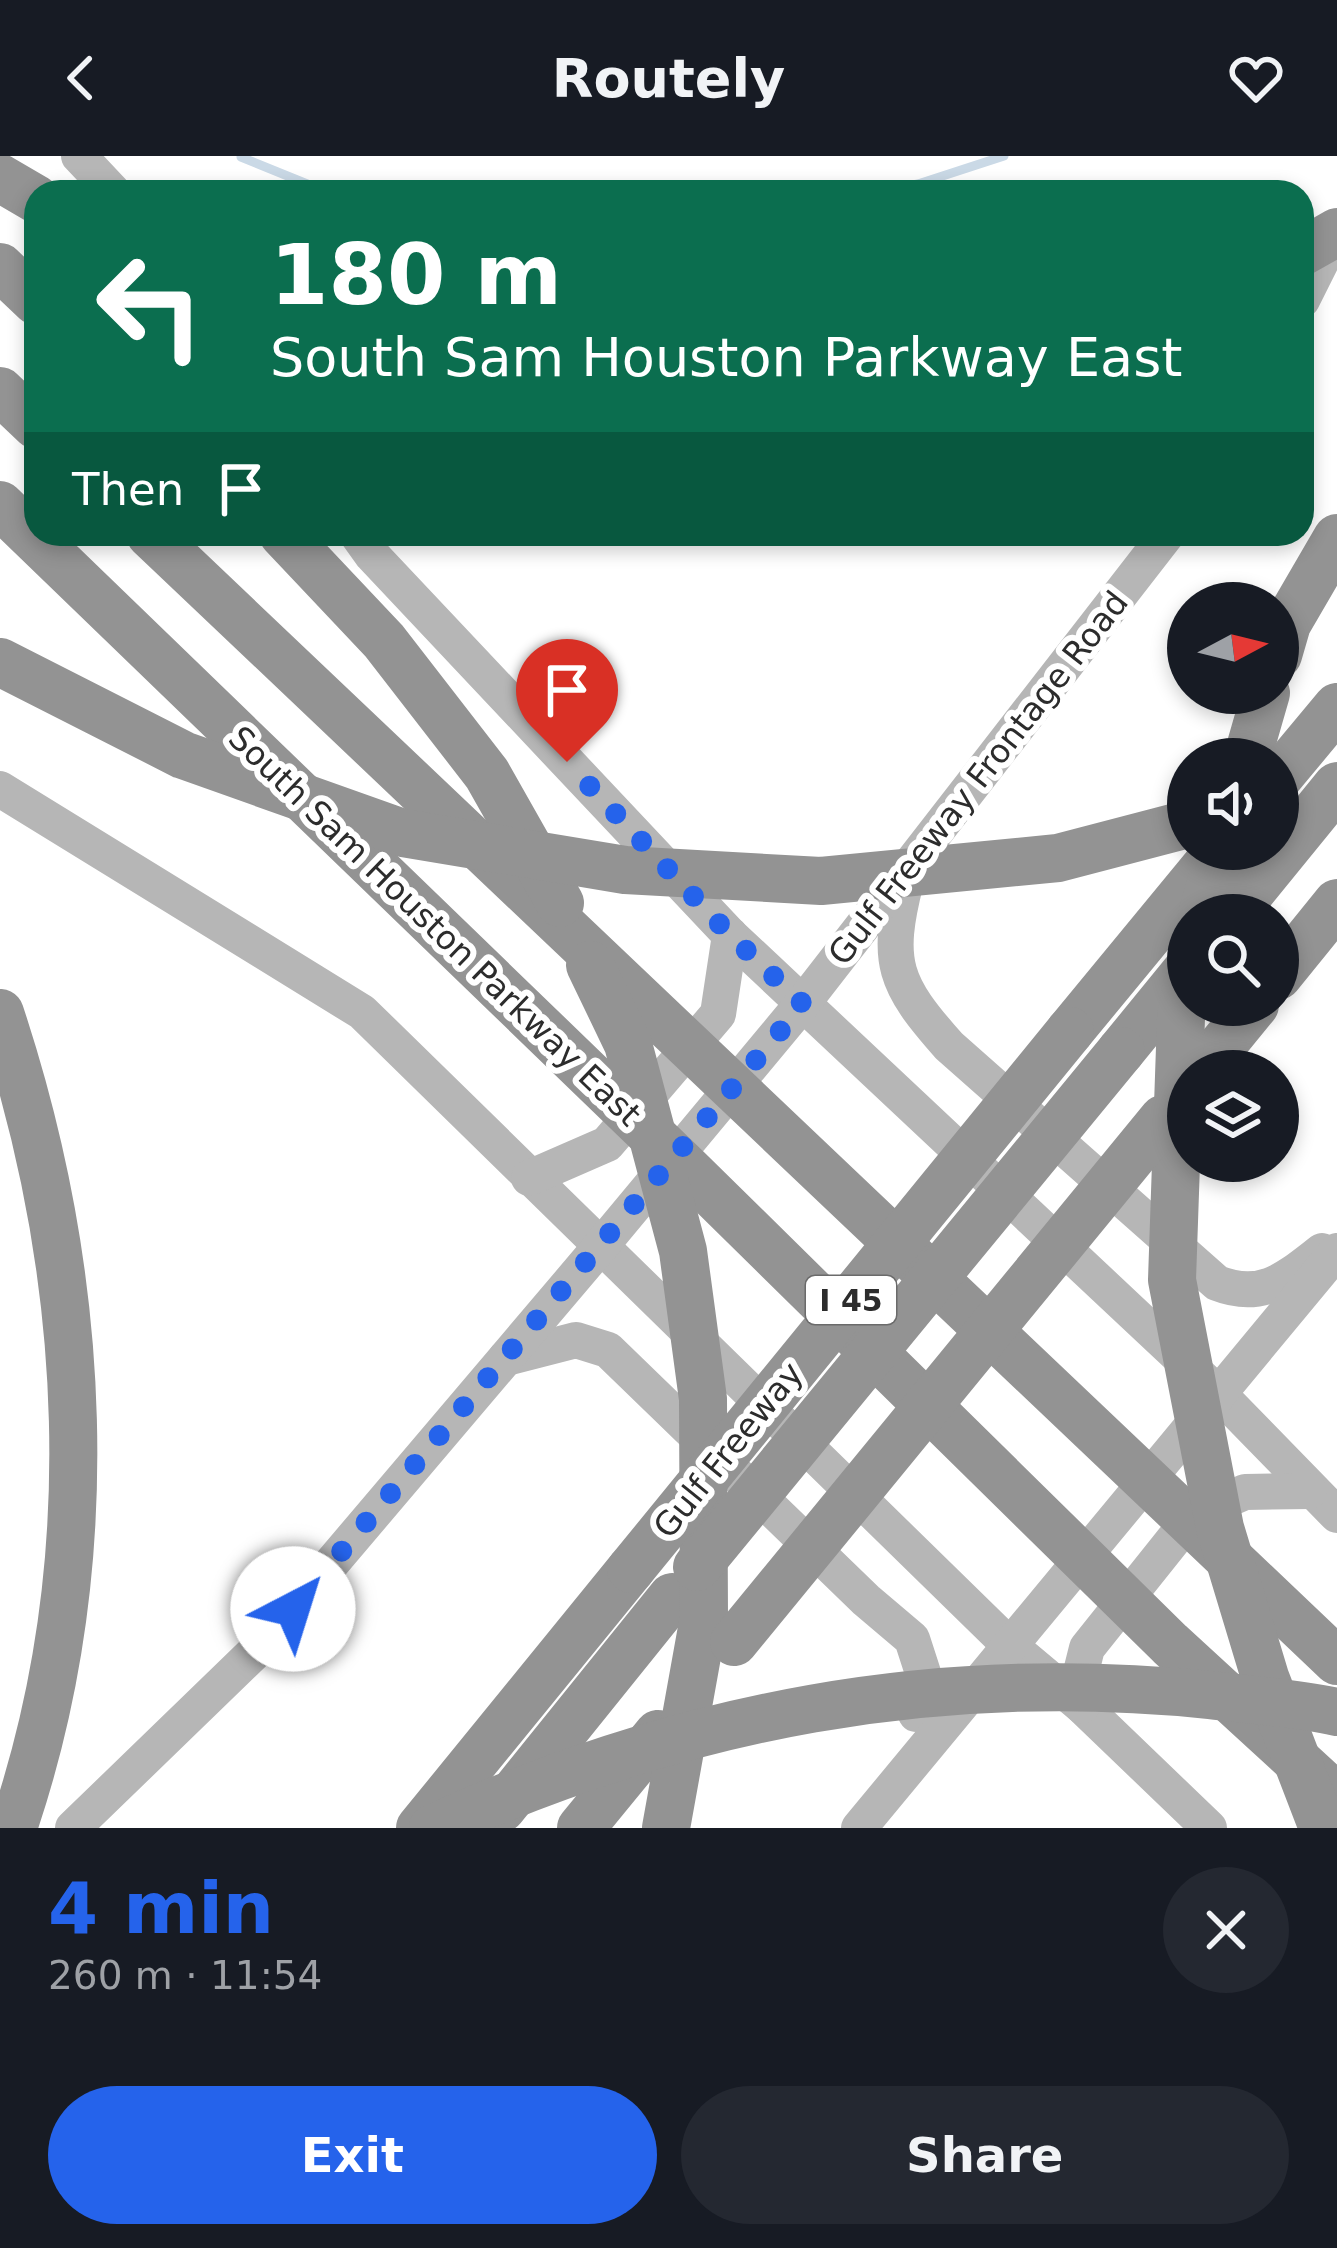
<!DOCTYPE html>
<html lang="en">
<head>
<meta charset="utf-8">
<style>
	:root { --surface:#171b24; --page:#242831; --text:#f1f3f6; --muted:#9ea1a6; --accent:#2563eb }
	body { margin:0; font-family:"DejaVu Sans",sans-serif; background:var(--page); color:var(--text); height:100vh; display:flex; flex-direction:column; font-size:45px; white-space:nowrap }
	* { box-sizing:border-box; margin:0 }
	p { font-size:39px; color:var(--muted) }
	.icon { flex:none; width:66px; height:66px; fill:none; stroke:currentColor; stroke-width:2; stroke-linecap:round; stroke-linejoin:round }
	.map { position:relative; height:1672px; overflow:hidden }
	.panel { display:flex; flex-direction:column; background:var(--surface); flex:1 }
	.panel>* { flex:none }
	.top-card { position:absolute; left:24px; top:24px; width:1290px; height:366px; border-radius:36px; box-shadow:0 6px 18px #0003; background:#0b6e4f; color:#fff; overflow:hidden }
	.needle { width:78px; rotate:83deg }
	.controls { position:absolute; left:1167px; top:426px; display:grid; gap:24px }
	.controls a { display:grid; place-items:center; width:132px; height:132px; border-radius:50%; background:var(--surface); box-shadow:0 6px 18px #0003; font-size:60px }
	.pin { position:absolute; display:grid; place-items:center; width:102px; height:102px; color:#fff; margin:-123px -51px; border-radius:50% 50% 50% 0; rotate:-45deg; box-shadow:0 0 12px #0007 }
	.pin .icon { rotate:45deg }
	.me { position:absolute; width:132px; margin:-66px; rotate:40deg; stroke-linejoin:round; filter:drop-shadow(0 0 9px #0008) }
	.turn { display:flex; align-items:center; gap:42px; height:252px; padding:0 48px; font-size:54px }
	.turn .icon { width:156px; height:156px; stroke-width:2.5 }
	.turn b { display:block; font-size:84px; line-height:102px }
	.then { display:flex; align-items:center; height:114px; padding:0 48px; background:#0003; gap:24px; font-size:45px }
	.round { display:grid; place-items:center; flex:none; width:126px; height:126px; border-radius:63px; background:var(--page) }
	.overview { display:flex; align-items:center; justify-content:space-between; height:204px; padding:0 48px }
	h1 { font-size:72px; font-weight:800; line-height:90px; color:var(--accent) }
	.primary-button { display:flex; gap:24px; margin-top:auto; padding:24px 48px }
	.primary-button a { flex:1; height:138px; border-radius:72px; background:var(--accent); color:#fff; font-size:48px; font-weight:800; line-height:138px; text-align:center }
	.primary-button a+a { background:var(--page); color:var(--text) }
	header { display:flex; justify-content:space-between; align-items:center; height:156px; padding:0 48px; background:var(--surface); font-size:54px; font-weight:800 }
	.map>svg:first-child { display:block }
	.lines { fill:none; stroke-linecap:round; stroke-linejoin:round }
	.stream { stroke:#cad9e6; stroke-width:9 }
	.secondary { stroke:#b6b6b6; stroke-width:36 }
	.highway { stroke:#939393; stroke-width:48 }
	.highway-bridge { stroke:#939393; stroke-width:48 }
	.route { stroke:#2563eb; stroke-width:21; stroke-dasharray:0 37.8 }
	.labels { text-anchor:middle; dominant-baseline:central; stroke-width:12; stroke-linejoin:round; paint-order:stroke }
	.shield { fill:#fff; stroke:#6b6b6b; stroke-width:3 }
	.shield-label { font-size:30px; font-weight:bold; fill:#2c2c2c }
	.street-label { font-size:33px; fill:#2c2c2c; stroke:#fff }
</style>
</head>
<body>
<header><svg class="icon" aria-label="back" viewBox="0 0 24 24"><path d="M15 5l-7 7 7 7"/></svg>Routely<svg class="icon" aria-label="heart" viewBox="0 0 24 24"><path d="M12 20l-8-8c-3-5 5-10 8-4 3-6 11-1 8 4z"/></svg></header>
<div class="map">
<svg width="1337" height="1672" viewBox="0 0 1337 1672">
	<rect width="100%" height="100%" fill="#fff"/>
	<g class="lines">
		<g class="stream">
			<polyline points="241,1 327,36"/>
			<polyline points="868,36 918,28 1004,0"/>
		</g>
		<g class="secondary">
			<polyline points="79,0 113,36"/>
			<polyline points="1302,144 1337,74"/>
			<polyline points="357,378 372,399 730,779 1220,1239 1337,1359"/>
			<polyline points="0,633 362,856 1008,1488 1082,1550 1209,1672"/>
			<path d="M906,725C885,807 894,828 949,890L1217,1127C1263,1145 1287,1122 1322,1095"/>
			<polyline points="529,1022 607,988 718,858 730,779"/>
			<polyline points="506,1202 576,1184 608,1194 866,1444 912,1483 923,1517 923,1533 916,1558"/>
			<polyline points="1082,1550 1080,1520 1087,1492 1194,1358 1245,1336 1309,1335"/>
			<polyline points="73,1672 263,1488 600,1091 803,847 1167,378"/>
			<polyline points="859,1672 1337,1095"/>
		</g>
		<g class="highway">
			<polyline points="0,22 36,43"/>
			<polyline points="0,111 36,145"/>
			<polyline points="0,235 36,269"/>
			<polyline points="1278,499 1287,468 1337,382"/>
			<polyline points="1247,603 1266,537"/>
			<polyline points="1278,622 1337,551"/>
			<polyline points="1232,759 1337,630"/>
			<polyline points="1278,820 1337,747"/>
			<path d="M0,857C87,1120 103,1407 13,1672"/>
			<polyline points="1070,875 1220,693"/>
			<polyline points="1121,895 1188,813"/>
			<polyline points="1201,915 1255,849"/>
			<polyline points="502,1652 672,1441"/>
			<polyline points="420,1672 631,1413"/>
			<polyline points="581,1672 658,1578"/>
		</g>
		<g class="highway-bridge">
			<polyline points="1302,96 1337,76"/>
			<polyline points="0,349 688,1014 1170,1488 1337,1641"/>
			<polyline points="150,378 1337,1505"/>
			<polyline points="283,378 384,485 487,618 560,747"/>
			<polyline points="0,506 183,599 403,677 625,714 821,725 1058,702 1188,668"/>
			<polyline points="1202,759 1220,693"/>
			<polyline points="590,809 628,888 683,1095 703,1243 704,1461 666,1672"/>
			<polyline points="1188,827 1181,862 1172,1124 1220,1372 1265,1521 1323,1672"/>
			<polyline points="697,1411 1121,895"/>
			<polyline points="631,1413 1070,875"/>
			<polyline points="734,1486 1163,963"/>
			<path d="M433,1672C683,1559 936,1511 1210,1539C1252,1544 1295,1547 1337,1556"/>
		</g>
	</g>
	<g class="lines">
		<polyline class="route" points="293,1453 803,848 730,779 567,606"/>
	</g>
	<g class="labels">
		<rect class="shield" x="806" y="1120" width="90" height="48" rx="9"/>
		<g class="shield-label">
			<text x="851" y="1144">I 45</text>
		</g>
		<g class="street-label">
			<text transform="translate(978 622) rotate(-52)">Gulf Freeway Frontage Road</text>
			<text transform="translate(435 770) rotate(44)">South Sam Houston Parkway East</text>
			<text transform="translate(728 1294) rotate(-51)">Gulf Freeway</text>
		</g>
	</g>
</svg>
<div class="controls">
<a><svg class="needle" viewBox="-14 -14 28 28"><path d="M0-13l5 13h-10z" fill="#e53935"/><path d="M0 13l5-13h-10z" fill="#9ea1a6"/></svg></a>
<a><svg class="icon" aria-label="sound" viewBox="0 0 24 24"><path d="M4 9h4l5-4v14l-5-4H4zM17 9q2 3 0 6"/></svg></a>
<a><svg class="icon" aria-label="search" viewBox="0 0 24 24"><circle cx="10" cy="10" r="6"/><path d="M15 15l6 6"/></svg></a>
<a><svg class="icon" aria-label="layers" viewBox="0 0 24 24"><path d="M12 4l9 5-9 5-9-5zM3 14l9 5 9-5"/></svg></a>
</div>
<div class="pin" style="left:567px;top:606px;background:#d93025"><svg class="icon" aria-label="arrive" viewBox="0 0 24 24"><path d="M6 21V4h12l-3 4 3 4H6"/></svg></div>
<svg class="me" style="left:293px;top:1453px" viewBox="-20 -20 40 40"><circle r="19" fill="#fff"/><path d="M0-13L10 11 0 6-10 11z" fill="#2563eb"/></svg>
<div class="top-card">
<div class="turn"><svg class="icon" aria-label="left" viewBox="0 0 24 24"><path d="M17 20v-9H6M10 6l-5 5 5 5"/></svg><div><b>180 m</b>South Sam Houston Parkway East</div></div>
<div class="then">Then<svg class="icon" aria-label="arrive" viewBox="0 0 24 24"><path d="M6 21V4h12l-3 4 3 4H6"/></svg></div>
</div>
</div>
<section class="panel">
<div class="overview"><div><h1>4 min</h1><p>260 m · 11:54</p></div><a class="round"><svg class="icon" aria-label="close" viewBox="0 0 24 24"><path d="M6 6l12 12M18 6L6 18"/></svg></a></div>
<div class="primary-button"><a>Exit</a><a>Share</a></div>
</section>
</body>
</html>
